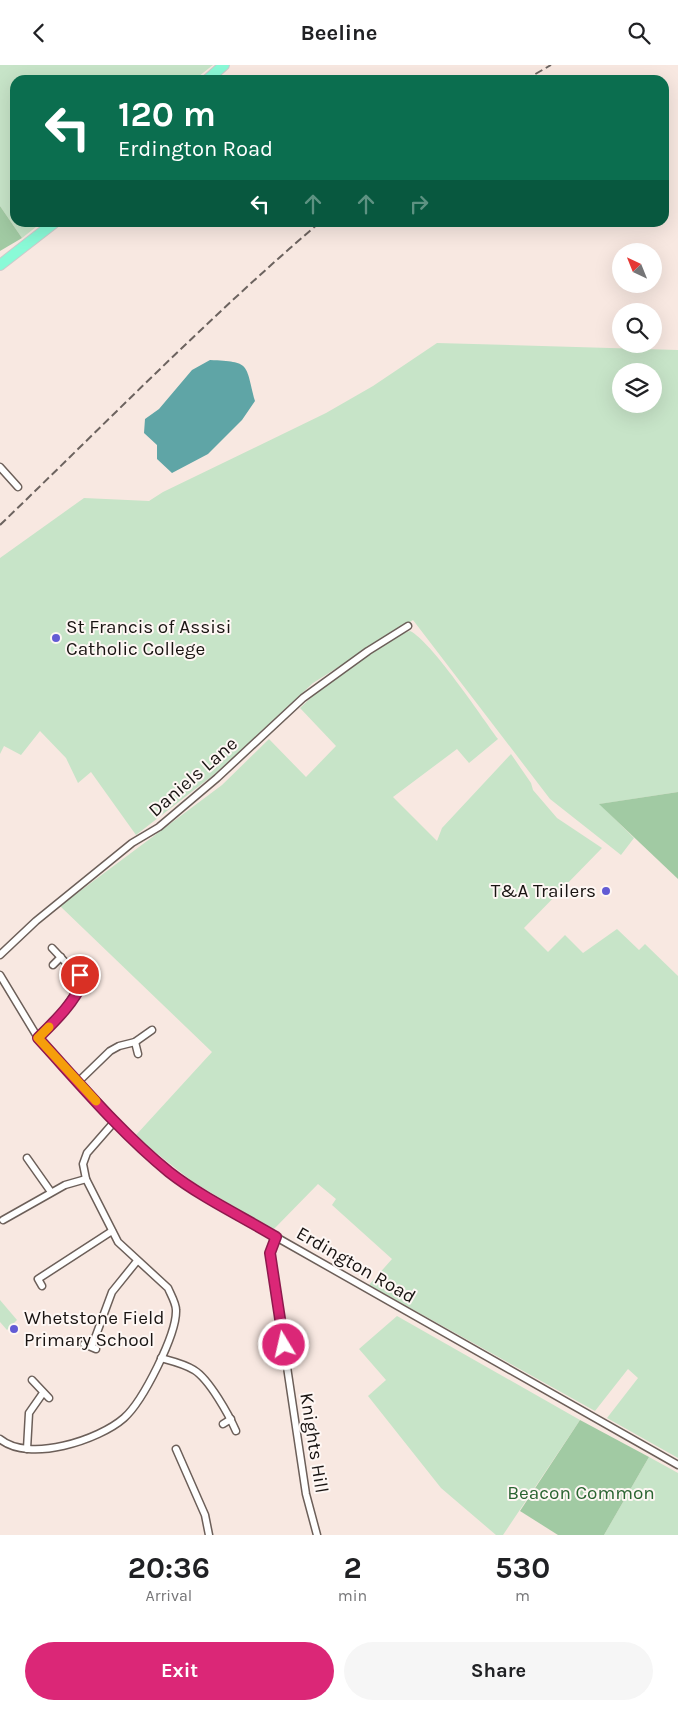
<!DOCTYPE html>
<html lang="en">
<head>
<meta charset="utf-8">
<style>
	:root { --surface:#fff; --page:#f6f6f6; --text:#202124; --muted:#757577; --accent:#db2777 }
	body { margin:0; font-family:Karla,sans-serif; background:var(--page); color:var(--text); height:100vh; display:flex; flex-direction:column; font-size:19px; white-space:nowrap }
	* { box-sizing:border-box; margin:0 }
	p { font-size:16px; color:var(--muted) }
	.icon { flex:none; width:28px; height:28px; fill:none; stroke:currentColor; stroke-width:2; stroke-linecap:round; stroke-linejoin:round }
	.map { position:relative; height:1470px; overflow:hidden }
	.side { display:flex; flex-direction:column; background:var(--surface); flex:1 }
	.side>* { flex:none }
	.top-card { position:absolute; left:10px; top:10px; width:659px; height:152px; border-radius:15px; box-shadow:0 5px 20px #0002; background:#0b6e4f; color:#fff; overflow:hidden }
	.needle { width:32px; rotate:317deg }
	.buttons { position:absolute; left:612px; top:178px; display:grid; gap:10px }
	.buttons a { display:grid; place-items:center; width:50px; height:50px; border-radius:50%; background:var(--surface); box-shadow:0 5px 20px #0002; font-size:25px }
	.pin { position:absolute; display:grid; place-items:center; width:42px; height:42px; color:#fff; margin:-21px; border:2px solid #fff; border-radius:50%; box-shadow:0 1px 5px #0007 }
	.me { position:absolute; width:55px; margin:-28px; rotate:351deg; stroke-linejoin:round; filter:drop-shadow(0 0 4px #0008) }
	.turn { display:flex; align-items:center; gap:18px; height:105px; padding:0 25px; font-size:22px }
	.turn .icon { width:65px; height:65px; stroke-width:2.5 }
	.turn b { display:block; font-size:35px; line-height:42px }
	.lanes { display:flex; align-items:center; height:48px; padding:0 25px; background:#0003; justify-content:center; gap:25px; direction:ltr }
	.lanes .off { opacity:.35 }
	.eta { display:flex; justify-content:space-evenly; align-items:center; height:85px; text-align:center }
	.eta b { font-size:30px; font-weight:700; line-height:35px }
	.action { display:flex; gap:10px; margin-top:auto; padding:10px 25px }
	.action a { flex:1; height:58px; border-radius:30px; background:var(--accent); color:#fff; font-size:20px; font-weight:700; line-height:58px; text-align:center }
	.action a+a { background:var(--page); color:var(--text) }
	header { display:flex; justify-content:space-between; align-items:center; height:65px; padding:0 25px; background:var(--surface); font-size:22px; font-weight:700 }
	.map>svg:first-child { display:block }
	.green { fill:#c7e4c8; fill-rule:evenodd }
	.forest { fill:#a1caa3 }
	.water { fill:#5fa5a6 }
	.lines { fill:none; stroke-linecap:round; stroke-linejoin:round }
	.minor-casing { stroke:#6c5f59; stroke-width:9 }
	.primary-casing { stroke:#cccbcb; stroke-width:12 }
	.minor { stroke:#fff; stroke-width:6 }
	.primary { stroke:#8afad7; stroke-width:10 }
	.rail { stroke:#6c635f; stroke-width:2; stroke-dasharray:8 4; stroke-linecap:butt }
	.route-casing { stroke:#8e194d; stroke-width:12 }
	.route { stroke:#db2777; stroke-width:9 }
	.slow { stroke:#f59e0b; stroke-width:9 }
	.poi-dot { fill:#625bd4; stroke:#fef7f4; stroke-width:2 }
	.labels { text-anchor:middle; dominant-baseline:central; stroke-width:4; stroke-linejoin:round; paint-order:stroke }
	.poi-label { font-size:19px; fill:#191412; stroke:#fef7f4; text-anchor:start }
	.street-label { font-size:19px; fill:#191412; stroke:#fef7f4 }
	.park-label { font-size:19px; fill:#2a6431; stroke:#fef7f4 }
</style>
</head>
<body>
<header><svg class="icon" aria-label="back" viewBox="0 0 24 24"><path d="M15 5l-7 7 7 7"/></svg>Beeline<svg class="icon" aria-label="search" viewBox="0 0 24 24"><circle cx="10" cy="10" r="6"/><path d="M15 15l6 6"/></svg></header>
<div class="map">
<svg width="678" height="1470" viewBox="0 0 678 1470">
	<rect width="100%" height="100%" fill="#f8e8e1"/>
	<g class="green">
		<polygon points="0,0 213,0 194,15 15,15 15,158 41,158 22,173 0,141"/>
		<path d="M437,278L678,285V727L600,739L634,773L621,790L550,734L413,555L313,618L216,708L136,770L91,707L78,718L66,693L40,666L21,690L4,681L0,689V493L84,433L149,436L163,427L326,348L373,321ZM621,306H654V339H621Z"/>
		<path d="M410,566C431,576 481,651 498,674L469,698L457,684L393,732L437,776L442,763L511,689L531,718L533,725L557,753L602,783L524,863L548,887L565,870L583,888L617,864L639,885L645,879L678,911V1393L607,1353L638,1313L628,1304L595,1346L369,1220L392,1194L332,1140L336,1134L318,1119L273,1165L193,1117L141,1076L136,1070L212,987L60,841L222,720L269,674L306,712L336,681L300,643C329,615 371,578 410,566Z"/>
		<polygon points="0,1235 17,1255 7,1265 0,1257"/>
		<polygon points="397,1251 580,1355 503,1470 496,1470 441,1423 368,1331 386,1315 359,1284"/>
		<polygon points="649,1392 678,1408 678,1470 604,1470"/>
	</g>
	<g class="forest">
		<polygon points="0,141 22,173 0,186"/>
		<polygon points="678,727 678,814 599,739"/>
		<polygon points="580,1355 649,1392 604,1470 558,1470 520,1446"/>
	</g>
	<path class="water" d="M210,295C251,297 245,298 255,336L242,355L208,389L172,408L157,394V380L144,368L145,354L159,344L192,305Z"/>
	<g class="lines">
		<g class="minor-casing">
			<g id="minor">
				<polyline points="0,402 18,422"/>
				<polyline points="0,890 36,856 132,778 159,762 217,713 303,633 368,586 408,561"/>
				<polyline points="53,900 61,892"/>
				<polyline points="0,910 38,973 132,1074 170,1107 192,1123 276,1172 678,1400"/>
				<polyline points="38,973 61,950 83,916 52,883"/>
				<polyline points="135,977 138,989"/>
				<polyline points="78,1017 110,986 119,981 135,977 152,965"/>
				<polyline points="27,1093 51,1127"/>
				<polyline points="3,1155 65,1120 86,1114"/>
				<polyline points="276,1172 270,1188 306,1429 317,1470"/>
				<polyline points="42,1221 38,1214 112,1166"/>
				<polyline points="84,1279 96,1284"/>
				<polyline points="92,1281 112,1227 137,1196"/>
				<path d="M161,1293C172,1296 185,1299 194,1305C209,1314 229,1350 236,1366"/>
				<polyline points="32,1315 49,1333"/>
				<polyline points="223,1359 231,1354"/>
				<path d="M0,1374C29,1398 99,1375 124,1353C143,1336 177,1269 176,1245C176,1238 171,1230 168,1223L118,1177L86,1114L83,1099L87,1088L115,1056"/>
				<polyline points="27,1384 29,1348 43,1328"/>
				<polyline points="176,1384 205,1450 209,1470"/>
			</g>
		</g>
		<g class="primary-casing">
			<g id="primary">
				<polyline points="207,15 224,0"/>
				<polyline points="0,200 54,158"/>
			</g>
		</g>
		<use href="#minor" class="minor"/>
		<use href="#primary" class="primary"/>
		<g class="rail">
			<polyline points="525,15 551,0"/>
			<path d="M0,460C106,358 208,253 319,158"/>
		</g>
	</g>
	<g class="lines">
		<g class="route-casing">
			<path id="route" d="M80,910L83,916C74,938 55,956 38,973C80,1019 121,1068 169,1107C201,1132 241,1151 276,1172L270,1188L284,1280"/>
		</g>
		<use href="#route" class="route"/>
		<polyline class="slow" points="49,962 38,973 96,1036"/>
	</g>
	<g class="poi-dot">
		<circle cx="56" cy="573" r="5"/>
		<circle cx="606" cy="826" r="5"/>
		<circle cx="14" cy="1264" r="5"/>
	</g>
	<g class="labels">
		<g class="poi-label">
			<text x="66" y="562">St Francis of Assisi<tspan x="66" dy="22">Catholic College</tspan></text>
			<text x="596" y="826" text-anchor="end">T&amp;A Trailers</text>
			<text x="24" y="1253">Whetstone Field<tspan x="24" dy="22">Primary School</tspan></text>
		</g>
		<g class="street-label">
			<text transform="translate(193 712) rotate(-41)">Daniels Lane</text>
			<text transform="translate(356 1200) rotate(30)">Erdington Road</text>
			<text transform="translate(314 1378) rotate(81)">Knights Hill</text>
		</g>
		<g class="park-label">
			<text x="581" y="1428">Beacon Common</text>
		</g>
	</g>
</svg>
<div class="buttons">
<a><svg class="needle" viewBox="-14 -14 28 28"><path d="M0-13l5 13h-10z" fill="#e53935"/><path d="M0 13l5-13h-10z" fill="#757577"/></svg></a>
<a><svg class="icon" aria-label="search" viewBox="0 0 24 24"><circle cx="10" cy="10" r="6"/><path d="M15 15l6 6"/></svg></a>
<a><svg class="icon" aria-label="layers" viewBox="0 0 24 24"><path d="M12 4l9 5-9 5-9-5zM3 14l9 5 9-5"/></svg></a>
</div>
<div class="pin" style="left:80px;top:910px;background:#d93025"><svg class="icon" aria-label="arrive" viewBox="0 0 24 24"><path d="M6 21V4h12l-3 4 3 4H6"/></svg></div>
<svg class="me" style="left:284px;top:1280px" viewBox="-20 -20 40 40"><circle r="17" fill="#db2777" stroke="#fff" stroke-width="3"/><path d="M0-11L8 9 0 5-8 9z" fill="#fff"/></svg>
<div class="top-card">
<div class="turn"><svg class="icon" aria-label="left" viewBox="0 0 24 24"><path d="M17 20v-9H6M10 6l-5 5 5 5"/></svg><div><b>120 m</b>Erdington Road</div></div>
<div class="lanes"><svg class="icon" aria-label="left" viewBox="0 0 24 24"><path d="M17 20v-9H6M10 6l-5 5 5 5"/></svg><svg class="icon off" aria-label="ahead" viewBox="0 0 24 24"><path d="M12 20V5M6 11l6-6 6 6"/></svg><svg class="icon off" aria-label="ahead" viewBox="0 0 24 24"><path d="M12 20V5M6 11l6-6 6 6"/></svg><svg class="icon off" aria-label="right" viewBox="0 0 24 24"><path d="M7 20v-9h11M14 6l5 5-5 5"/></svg></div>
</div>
</div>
<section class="side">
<div class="eta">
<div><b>20:36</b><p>Arrival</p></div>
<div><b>2</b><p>min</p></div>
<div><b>530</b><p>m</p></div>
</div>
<div class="action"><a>Exit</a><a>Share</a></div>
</section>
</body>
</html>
